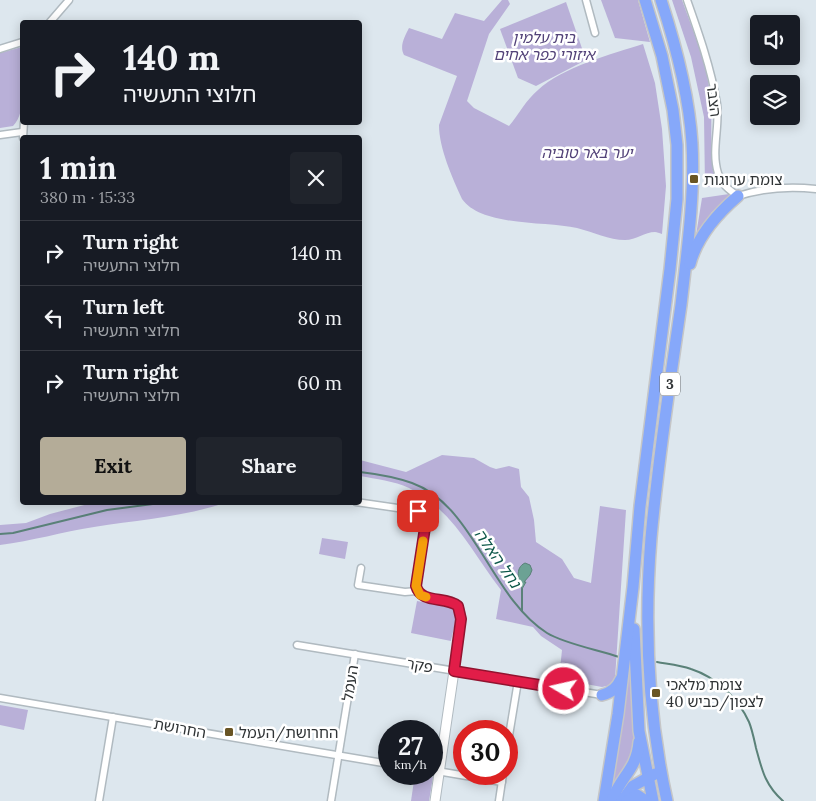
<!DOCTYPE html>
<html lang="en">
<head>
<meta charset="utf-8">
<style>
	:root { --surface:#171b24; --page:#20242c; --text:#f1f3f6; --muted:#9ea1a6; --line:#363941; --accent:#b4ac98 }
	body { margin:0; font-family:Lora,"Noto Sans Hebrew",serif; background:var(--page); color:var(--text); height:100vh; display:flex; flex-direction:column; font-size:19px; white-space:nowrap }
	* { box-sizing:border-box; margin:0 }
	p { font-size:16px; color:var(--muted) }
	.icon { flex:none; width:28px; height:28px; fill:none; stroke:currentColor; stroke-width:2; stroke-linecap:round; stroke-linejoin:round }
	.map { position:relative; flex:1; overflow:hidden }
	.panel { position:absolute; left:20px; top:135px; width:342px; height:370px; display:flex; flex-direction:column; background:var(--surface); border-radius:5px; box-shadow:0 2px 12px #0003 }
	.panel>* { flex:none }
	.guide { position:absolute; left:20px; top:20px; width:342px; height:105px; border-radius:5px; box-shadow:0 2px 12px #0003; background:#171b24; color:var(--text); overflow:hidden }
	.controls { position:absolute; left:750px; top:15px; display:grid; gap:10px }
	.controls a { display:grid; place-items:center; width:50px; height:50px; border-radius:5px; background:var(--surface); box-shadow:0 2px 12px #0003; font-size:25px }
	.speed { position:absolute; left:378px; top:720px; display:flex; gap:10px; font-size:25px; font-weight:700; text-align:center }
	.speed>* { display:grid; place-content:center; width:65px; height:65px; border-radius:50%; background:var(--surface); box-shadow:0 2px 12px #0003; line-height:1 }
	.speed small { font-size:12px; font-weight:400 }
	.speed .limit { border:8px solid #d22; background:#fff; color:#111 }
	.pin { position:absolute; display:grid; place-items:center; width:42px; height:42px; color:#fff; margin:-21px; border-radius:10px; box-shadow:0 2px 8px #0006 }
	.me { position:absolute; width:55px; margin:-28px; rotate:279deg; stroke-linejoin:round; filter:drop-shadow(0 0 4px #0008) }
	.turn { display:flex; align-items:center; gap:18px; height:105px; padding:0 20px; font-size:22px }
	.turn .icon { width:65px; height:65px; stroke-width:2.5 }
	.turn b { display:block; font-size:35px; line-height:42px }
	.round { display:grid; place-items:center; flex:none; width:52px; height:52px; border-radius:5px; background:var(--page) }
	.summary { display:flex; align-items:center; justify-content:space-between; height:85px; padding:0 20px }
	h1 { font-size:30px; font-weight:700; line-height:38px }
	.action { display:flex; gap:10px; margin-top:auto; padding:10px 20px }
	.action a { flex:1; height:58px; border-radius:5px; background:var(--accent); color:#111; font-size:20px; font-weight:700; line-height:58px; text-align:center }
	.action a+a { background:var(--page); color:var(--text) }
	ul { padding:0; list-style:none }
	li { display:flex; align-items:center; gap:15px; height:65px; padding:0 20px; border-top:1px solid var(--line) }
	li div { flex:1 }
	li b { display:block; font-size:19px }
	li em { font-style:normal }
	.map>svg:first-child { display:block }
	.green { fill:#b9b0d8 }
	.water { fill:#6ca294; stroke:#5a8178 }
	.lines { fill:none; stroke-linecap:round; stroke-linejoin:round }
	.stream { stroke:#5a8178; stroke-width:2 }
	.street-casing { stroke:#b0bac0; stroke-width:9 }
	.secondary-casing { stroke:#b0bac0; stroke-width:11 }
	.highway-casing { stroke:#c5c6c7; stroke-width:14 }
	.street { stroke:#fff; stroke-width:6 }
	.secondary { stroke:#fff; stroke-width:9 }
	.highway { stroke:#86a8fa; stroke-width:11 }
	.route-casing { stroke:#92132f; stroke-width:12 }
	.route { stroke:#e11d48; stroke-width:9 }
	.slow { stroke:#f59e0b; stroke-width:9 }
	.poi-dot { fill:#695524; stroke:#fff; stroke-width:2 }
	.labels { text-anchor:middle; dominant-baseline:central; stroke-width:5; stroke-linejoin:round; paint-order:stroke }
	.shield { fill:#fff; stroke:#6e7172; stroke-width:1 }
	.shield-label { font-size:14px; font-weight:bold; fill:#303436 }
	.park-label { font-size:15px; font-style:italic; fill:#524278; stroke:#fff }
	.street-label { font-size:15px; fill:#303436; stroke:#fff }
	.poi-label { font-size:15px; fill:#303436; stroke:#fff; text-anchor:start }
	.water-label { font-size:16px; font-style:italic; fill:#0c5749; stroke:#fff }
</style>
</head>
<body>
<div class="map">
<svg width="816" height="801" viewBox="0 0 816 801">
	<rect width="100%" height="100%" fill="#dde7ee"/>
	<g class="green">
		<path d="M502,0H508L510,4L489,34L467,101L474,108L509,126C519,114 526,100 538,90C563,67 611,54 643,44L655,83L662,129L666,186L662,234C659,233 657,232 655,232C645,232 636,240 625,240C609,240 593,232 577,228C546,221 482,227 462,199C452,177 439,148 439,125L457,76L404,55C399,46 405,36 409,28L442,39L455,13L484,21Z"/>
		<polygon points="601,0 638,0 650,42 615,38"/>
		<path d="M672,0H682C692,28 704,56 709,86C715,119 706,154 719,186L705,187L704,117L691,57Z"/>
		<polygon points="566,2 586,60 536,86 518,78 500,29"/>
		<path d="M22,47C23,68 28,112 13,126L0,128V53Z"/>
		<polygon points="729,194 729,198 712,212 696,235 702,198"/>
		<path d="M442,455L474,458L490,467L496,469L509,466L519,469L521,487L529,497L534,520L536,542L562,559L574,578L591,583L600,506L626,510L615,679L611,685L602,687L559,679L562,650L541,636L533,627L496,619L501,590C471,551 454,511 409,488C394,481 376,479 360,476V460L406,472Z"/>
		<path d="M92,503V502L225,503C182,517 138,520 94,527C62,532 32,541 0,545V525L26,523L50,514Z"/>
		<polygon points="322,538 348,542 345,559 319,554"/>
		<path d="M417,601L451,607C459,615 453,631 451,641L411,633Z"/>
		<polygon points="628,649 632,649 636,747 610,801 615,747"/>
		<polygon points="0,705 28,710 24,730 0,725"/>
		<polygon points="415,774 433,777 429,801 411,801"/>
	</g>
	<path class="water" d="M525,563L530,565L532,570L530,575L524,582H526L522,589C519,582 514,568 525,563Z"/>
	<g class="lines">
		<g class="stream">
			<path d="M360,472C377,474 395,477 412,483C474,505 491,598 547,633C565,644 599,650 619,657"/>
			<polyline points="0,534 13,533 107,510 168,502"/>
			<polyline points="522,589 522,611"/>
			<path d="M657,662C668,664 680,665 691,669C716,677 738,698 749,722C752,729 754,739 756,748C762,770 765,785 783,801"/>
		</g>
		<g class="street-casing">
			<g id="street">
				<polyline points="586,0 595,33"/>
				<path d="M687,0C699,34 711,68 717,104C720,126 711,151 718,173C721,184 729,190 738,196C763,188 789,186 816,189"/>
				<polyline points="50,22 69,0"/>
				<polyline points="0,49 22,42"/>
				<polyline points="0,135 22,132"/>
				<polyline points="23,138 24,122"/>
				<path d="M356,502L418,511L426,516L427,521L416,586C423,608 454,591 460,609C464,622 456,657 454,671"/>
				<polyline points="361,568 358,585 405,592 417,591"/>
				<polyline points="297,645 602,695"/>
				<polyline points="0,698 389,764"/>
				<polyline points="506,754 518,681"/>
				<polyline points="431,770 502,782"/>
				<polyline points="99,801 113,717"/>
				<polyline points="331,801 355,654"/>
				<polyline points="499,801 503,774"/>
			</g>
		</g>
		<g class="secondary-casing">
			<polyline id="secondary" points="435,801 454,671"/>
		</g>
		<g class="highway-casing">
			<g id="highway">
				<path d="M661,0C676,46 689,94 692,143C695,196 687,251 681,305C670,382 658,460 651,538C644,626 648,715 667,801"/>
				<path d="M690,264C697,237 717,214 738,196"/>
				<polyline points="634,629 639,731 653,801"/>
				<path d="M602,695C611,693 617,688 621,679"/>
				<polyline points="604,801 618,714 633,587 640,506 670,269 677,199 677,145 673,110 662,56 645,0"/>
				<path d="M612,801C619,778 637,770 639,742"/>
				<polyline points="622,801 633,786 655,774"/>
				<polyline points="627,801 637,795 646,801"/>
			</g>
		</g>
		<use href="#street" class="street"/>
		<use href="#secondary" class="secondary"/>
		<use href="#highway" class="highway"/>
	</g>
	<g class="lines">
		<g class="route-casing">
			<path id="route" d="M418,511L426,516V521L416,586C421,604 445,596 458,606L461,619L454,671L564,689"/>
		</g>
		<use href="#route" class="route"/>
		<polyline class="slow" points="423,541 416,586 420,595 426,597"/>
	</g>
	<g class="poi-dot">
		<rect x="689" y="174" width="10" height="10" rx="2.5"/>
		<rect x="651" y="688" width="10" height="10" rx="2.5"/>
		<rect x="224" y="727" width="10" height="10" rx="2.5"/>
	</g>
	<g class="labels">
		<rect class="shield" x="660" y="372.5" width="20" height="23" rx="4"/>
		<g class="shield-label">
			<text x="670" y="384">3</text>
		</g>
		<g class="park-label">
			<text x="544" y="37">בית עלמין<tspan x="544" dy="17">איזורי כפר אחים</tspan></text>
			<text x="587" y="152">יער באר טוביה</text>
		</g>
		<g class="street-label">
			<text transform="translate(714 100) rotate(83)">הצבר</text>
			<text transform="translate(420 665) rotate(10)">פקר</text>
			<text transform="translate(350 683) rotate(-81)">העמל</text>
			<text transform="translate(180 728) rotate(10)">החרושת</text>
		</g>
		<g class="poi-label">
			<text x="704" y="179">צומת ערוגות</text>
			<text x="666" y="684">צומת מלאכי<tspan x="666" dy="17">לצפון/כביש 40</tspan></text>
			<text x="239" y="732">החרושת/העמל</text>
		</g>
		<g class="water-label">
			<text transform="translate(498 558) rotate(55)">נחל האלה</text>
		</g>
	</g>
</svg>
<div class="controls">
<a><svg class="icon" aria-label="sound" viewBox="0 0 24 24"><path d="M4 9h4l5-4v14l-5-4H4zM17 9q2 3 0 6"/></svg></a>
<a><svg class="icon" aria-label="layers" viewBox="0 0 24 24"><path d="M12 4l9 5-9 5-9-5zM3 14l9 5 9-5"/></svg></a>
</div>
<div class="speed"><div>27<small>km/h</small></div><div class="limit">30</div></div>
<div class="pin" style="left:418px;top:511px;background:#d93025"><svg class="icon" aria-label="arrive" viewBox="0 0 24 24"><path d="M6 21V4h12l-3 4 3 4H6"/></svg></div>
<svg class="me" style="left:564px;top:689px" viewBox="-20 -20 40 40"><circle r="17" fill="#e11d48" stroke="#fff" stroke-width="3"/><path d="M0-11L8 9 0 5-8 9z" fill="#fff"/></svg>
<div class="guide">
<div class="turn"><svg class="icon" aria-label="right" viewBox="0 0 24 24"><path d="M7 20v-9h11M14 6l5 5-5 5"/></svg><div><b>140 m</b>חלוצי התעשיה</div></div>
</div>
<section class="panel">
<div class="summary"><div><h1>1 min</h1><p>380 m · 15:33</p></div><a class="round"><svg class="icon" aria-label="close" viewBox="0 0 24 24"><path d="M6 6l12 12M18 6L6 18"/></svg></a></div>
<ul>
<li><svg class="icon" aria-label="right" viewBox="0 0 24 24"><path d="M7 20v-9h11M14 6l5 5-5 5"/></svg><div><b>Turn right</b><p>חלוצי התעשיה</p></div><em>140 m</em></li>
<li><svg class="icon" aria-label="left" viewBox="0 0 24 24"><path d="M17 20v-9H6M10 6l-5 5 5 5"/></svg><div><b>Turn left</b><p>חלוצי התעשיה</p></div><em>80 m</em></li>
<li><svg class="icon" aria-label="right" viewBox="0 0 24 24"><path d="M7 20v-9h11M14 6l5 5-5 5"/></svg><div><b>Turn right</b><p>חלוצי התעשיה</p></div><em>60 m</em></li>
</ul>
<div class="action"><a>Exit</a><a>Share</a></div>
</section>
</div>
</body>
</html>
